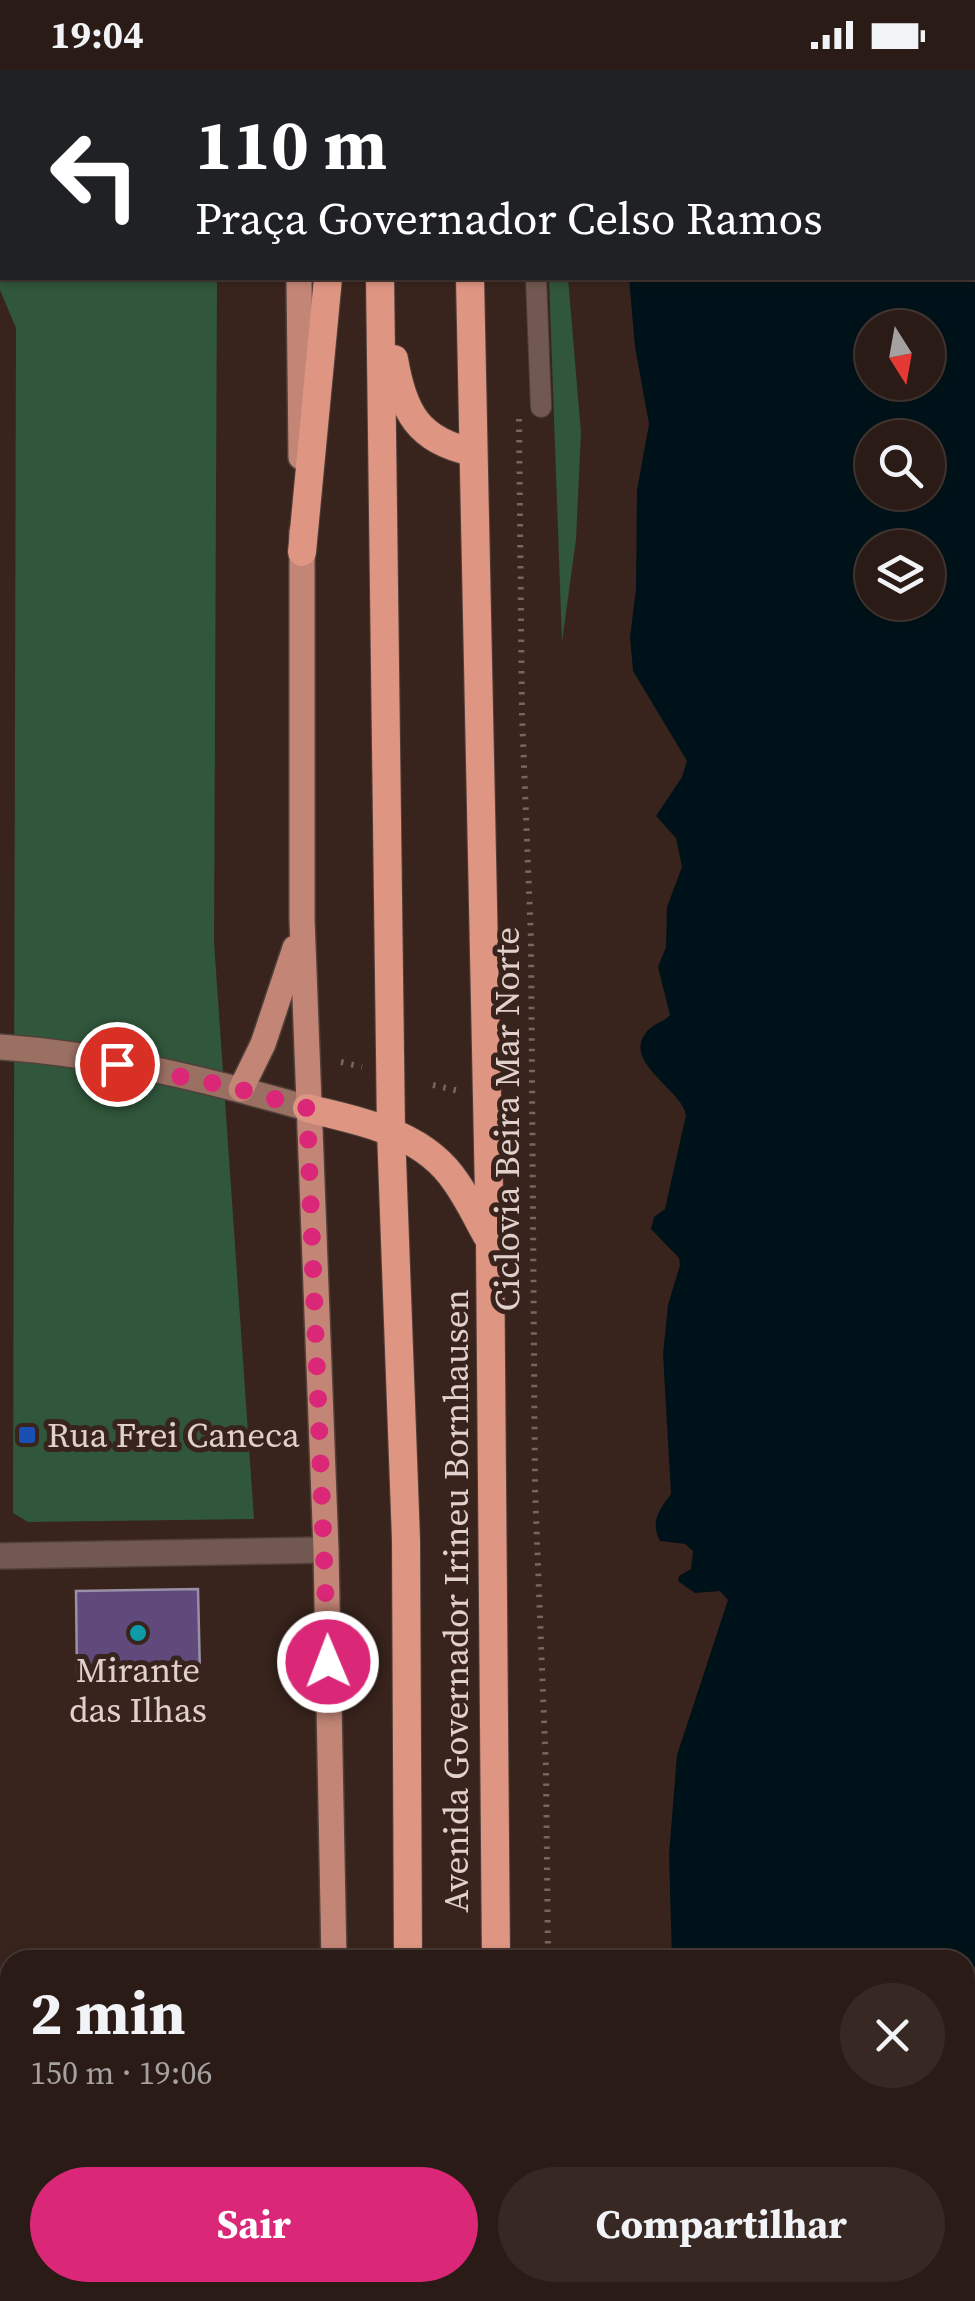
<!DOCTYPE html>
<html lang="pt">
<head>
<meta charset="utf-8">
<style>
	:root { --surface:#2b1b16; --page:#372823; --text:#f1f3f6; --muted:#a6a1a1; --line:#473935; --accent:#db2777 }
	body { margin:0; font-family:"Source Serif 4",serif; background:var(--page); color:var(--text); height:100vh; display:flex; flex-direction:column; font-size:38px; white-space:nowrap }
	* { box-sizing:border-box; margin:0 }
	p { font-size:32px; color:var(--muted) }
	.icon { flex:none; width:55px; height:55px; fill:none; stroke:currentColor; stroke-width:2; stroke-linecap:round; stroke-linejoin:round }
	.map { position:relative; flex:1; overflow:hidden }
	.details { position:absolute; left:0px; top:1880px; width:975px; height:352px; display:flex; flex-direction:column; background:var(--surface); border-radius:30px 30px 0 0; box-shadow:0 2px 8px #0004,0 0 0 2px var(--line) }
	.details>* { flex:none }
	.top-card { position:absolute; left:0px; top:0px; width:975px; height:210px; box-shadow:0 2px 8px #0004,0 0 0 2px var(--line); background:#202124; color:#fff; overflow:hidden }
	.needle { width:65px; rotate:169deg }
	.buttons { position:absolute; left:855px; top:240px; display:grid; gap:20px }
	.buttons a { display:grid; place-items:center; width:90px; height:90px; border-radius:50%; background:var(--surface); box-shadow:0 2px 8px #0004,0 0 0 2px var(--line); font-size:50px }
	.pin { position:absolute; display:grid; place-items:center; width:85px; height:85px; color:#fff; margin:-42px; border:5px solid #fff; border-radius:50%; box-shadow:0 2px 10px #0007 }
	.me { position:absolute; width:110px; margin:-55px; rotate:359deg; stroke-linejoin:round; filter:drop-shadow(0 0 8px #0008) }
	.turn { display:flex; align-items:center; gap:35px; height:210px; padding:0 30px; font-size:45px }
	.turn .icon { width:130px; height:130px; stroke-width:2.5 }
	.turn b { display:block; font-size:70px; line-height:85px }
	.round { display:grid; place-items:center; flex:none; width:105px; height:105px; border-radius:52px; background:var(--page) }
	.overview { display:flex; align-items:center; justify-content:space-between; height:170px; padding:0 30px }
	h1 { font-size:60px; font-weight:700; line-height:75px }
	.action { display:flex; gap:20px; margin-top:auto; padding:20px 30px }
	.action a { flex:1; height:115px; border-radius:60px; background:var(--accent); color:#fff; font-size:40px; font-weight:700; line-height:115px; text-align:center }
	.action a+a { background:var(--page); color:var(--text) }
	.status { display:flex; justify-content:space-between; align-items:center; height:70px; padding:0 50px; background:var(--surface); direction:ltr }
	.status svg { height:28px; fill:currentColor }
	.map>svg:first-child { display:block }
	.green { fill:#30563b }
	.water { fill:#001219; fill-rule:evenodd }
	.building { fill:#604a7c; stroke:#9990a6; stroke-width:2.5 }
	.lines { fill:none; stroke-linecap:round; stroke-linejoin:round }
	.pedestrian-casing { stroke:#51403a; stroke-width:22 }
	.minor-casing { stroke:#51403a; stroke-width:28 }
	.tertiary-casing { stroke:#51403a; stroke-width:28 }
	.secondary-casing { stroke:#51403a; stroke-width:28 }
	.primary-casing { stroke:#51403a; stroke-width:28 }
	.trunk-casing { stroke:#51403a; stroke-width:30 }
	.path { stroke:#77655e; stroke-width:6; stroke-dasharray:2.5 8; stroke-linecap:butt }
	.pedestrian { stroke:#715951; stroke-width:20 }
	.minor { stroke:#715951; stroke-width:25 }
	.tertiary { stroke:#715951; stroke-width:25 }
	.secondary { stroke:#9a7063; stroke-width:25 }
	.primary { stroke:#c38676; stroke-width:25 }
	.trunk { stroke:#de9582; stroke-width:28 }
	.route { stroke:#db2777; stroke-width:18; stroke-dasharray:0 32.4 }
	.transit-dot { fill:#1a4fb4; stroke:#39241d; stroke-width:4 }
	.culture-dot { fill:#0f9aa8; stroke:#39241d; stroke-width:4 }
	.labels { text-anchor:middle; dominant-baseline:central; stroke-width:10; stroke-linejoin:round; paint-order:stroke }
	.street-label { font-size:35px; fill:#e0d1cc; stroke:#39241d }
	.poi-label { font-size:35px; fill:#e0d1cc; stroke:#39241d; text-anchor:start }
</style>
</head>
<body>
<div class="status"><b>19:04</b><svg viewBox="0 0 49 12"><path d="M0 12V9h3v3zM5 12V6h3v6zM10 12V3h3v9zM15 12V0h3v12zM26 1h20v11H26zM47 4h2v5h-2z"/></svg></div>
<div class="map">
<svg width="975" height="2231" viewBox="0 0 975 2231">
	<rect width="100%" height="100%" fill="#39241d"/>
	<g class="green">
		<polygon points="0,25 2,208 217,208 214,872 254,1449 28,1452 13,1443 16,258 0,220"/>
		<polygon points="549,208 568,208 581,363 576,469 562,572"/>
	</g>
	<path class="water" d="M639,0H975V2231H682V2222H965V1890H672L669,1784L677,1685L728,1530L720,1521L695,1523L678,1511L679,1506L691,1499L693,1481L685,1474L660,1471C650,1452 659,1440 671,1424L663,1284L668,1235L680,1195L679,1188L651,1159L654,1147L665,1139L686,1045C682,1020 624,993 645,964C651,954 663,953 670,945L658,897L666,877L667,837L682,797L676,768L656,746L682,707L687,691L633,601L630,567L636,519L637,420L649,354L635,277L629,208H972V2ZM872,258H928V312H872ZM872,368H928V422H872ZM872,478H928V532H872Z"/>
	<polygon class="building" points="198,1519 200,1605 77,1607 76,1521"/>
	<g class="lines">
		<g class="pedestrian-casing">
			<g id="pedestrian">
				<polyline points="545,2 545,0"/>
				<polyline points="536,208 541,337"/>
			</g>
		</g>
		<g class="minor-casing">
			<polyline id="minor" points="0,1486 326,1480"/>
		</g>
		<g class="tertiary-casing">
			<polyline id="tertiary" points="0,2 201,2"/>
		</g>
		<g class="secondary-casing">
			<path id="secondary" d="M0,977C103,984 208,1010 307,1038"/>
		</g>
		<g class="primary-casing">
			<g id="primary">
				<polyline points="298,2 298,0"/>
				<polyline points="299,208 301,387"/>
				<polyline points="302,462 302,849 326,1480 334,1890"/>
				<polyline points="241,1019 263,974 295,878"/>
				<polyline points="334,2231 334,2222"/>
			</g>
		</g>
		<g class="trunk-casing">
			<g id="trunk">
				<polyline points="361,2 362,0"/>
				<polyline points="391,2 391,0"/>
				<polyline points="470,2 470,0"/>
				<polyline points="380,208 391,1061 406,1470 408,1890"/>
				<polyline points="470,208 490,1172 496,1890"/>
				<path d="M394,289C403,342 418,371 473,382"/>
				<polyline points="302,482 328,208"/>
				<path d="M307,1038C361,1052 423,1062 456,1112C468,1129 477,1148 487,1166"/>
				<polyline points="385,2222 386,2231"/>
				<polyline points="409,2222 409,2231"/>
				<polyline points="498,2222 498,2231"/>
			</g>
		</g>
		<g class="path">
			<polyline points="519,349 522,645 531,870 535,1419 546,1701 548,1890"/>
			<polyline points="341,992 362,997"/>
			<polyline points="433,1015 459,1021"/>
			<polyline points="550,2222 550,2231"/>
		</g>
		<use href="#pedestrian" class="pedestrian"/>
		<use href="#minor" class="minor"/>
		<use href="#tertiary" class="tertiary"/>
		<use href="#secondary" class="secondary"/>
		<use href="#primary" class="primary"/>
		<use href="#trunk" class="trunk"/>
	</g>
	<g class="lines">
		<polyline class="route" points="117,994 228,1016 307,1038 328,1592"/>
	</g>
	<rect class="transit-dot" x="17" y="1355" width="20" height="20" rx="5"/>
	<circle class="culture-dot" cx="138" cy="1563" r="10"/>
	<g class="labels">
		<g class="street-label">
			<text transform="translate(507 1049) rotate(-90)">Ciclovia Beira Mar Norte</text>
			<text transform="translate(456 1531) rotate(-90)">Avenida Governador Irineu Bornhausen</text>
		</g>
		<g class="poi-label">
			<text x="47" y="1365">Rua Frei Caneca</text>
			<text x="138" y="1600" text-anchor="middle">Mirante<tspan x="138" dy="40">das Ilhas</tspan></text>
		</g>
	</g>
</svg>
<div class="buttons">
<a><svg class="needle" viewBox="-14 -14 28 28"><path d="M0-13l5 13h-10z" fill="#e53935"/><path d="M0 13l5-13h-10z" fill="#a6a1a1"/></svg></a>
<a><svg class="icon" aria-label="search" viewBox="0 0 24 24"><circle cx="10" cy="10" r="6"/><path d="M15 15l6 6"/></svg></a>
<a><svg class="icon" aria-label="layers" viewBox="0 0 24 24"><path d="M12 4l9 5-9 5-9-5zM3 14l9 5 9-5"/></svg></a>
</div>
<div class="pin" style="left:117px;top:994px;background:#d93025"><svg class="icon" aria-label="arrive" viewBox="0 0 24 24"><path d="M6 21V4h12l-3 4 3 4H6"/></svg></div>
<svg class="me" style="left:328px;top:1592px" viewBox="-20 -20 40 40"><circle r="17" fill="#db2777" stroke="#fff" stroke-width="3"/><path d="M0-11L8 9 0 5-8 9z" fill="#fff"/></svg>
<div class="top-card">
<div class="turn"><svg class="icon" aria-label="left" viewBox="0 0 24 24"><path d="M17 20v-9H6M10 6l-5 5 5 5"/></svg><div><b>110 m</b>Praça Governador Celso Ramos</div></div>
</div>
<section class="details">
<div class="overview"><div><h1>2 min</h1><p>150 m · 19:06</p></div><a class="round"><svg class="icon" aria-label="close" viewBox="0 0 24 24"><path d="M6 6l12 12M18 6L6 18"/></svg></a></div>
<div class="action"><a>Sair</a><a>Compartilhar</a></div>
</section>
</div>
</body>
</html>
